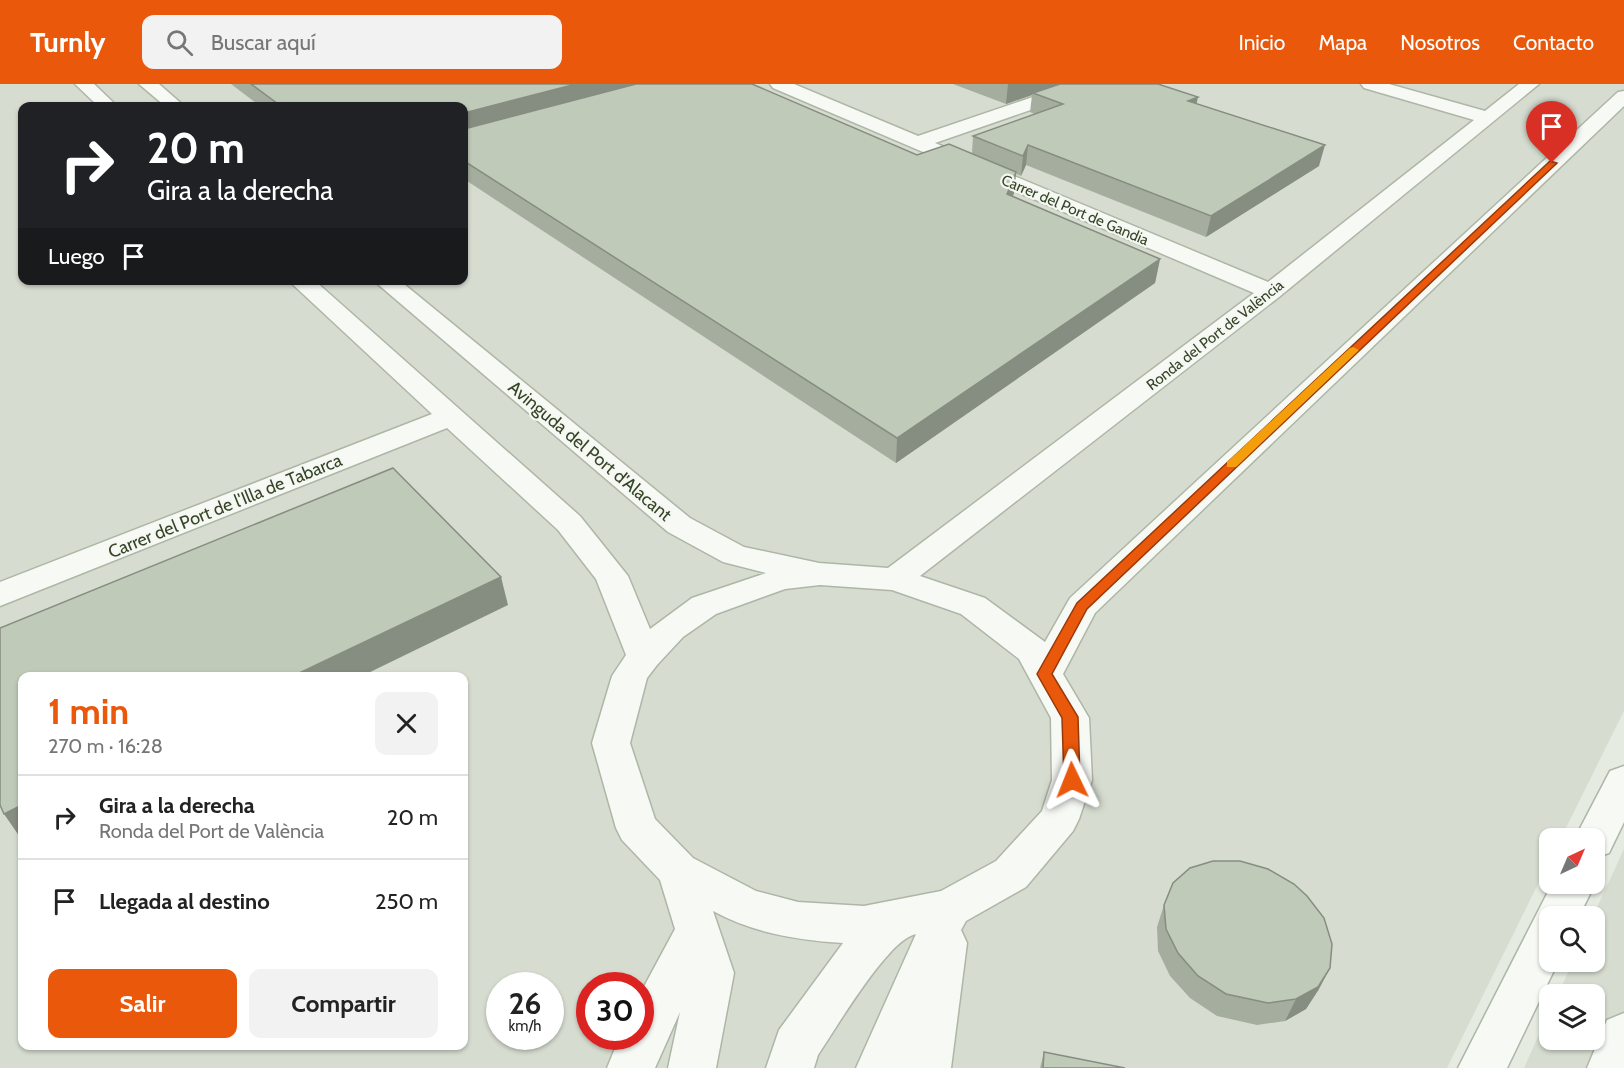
<!DOCTYPE html>
<html lang="es">
<head>
<meta charset="utf-8">
<style>
	:root { --surface:#fff; --page:#f2f2f2; --text:#222; --muted:#767676; --line:#e0e0e0; --accent:#ea580c }
	body { margin:0; font-family:Cabin,sans-serif; background:var(--page); color:var(--text); height:100vh; display:flex; flex-direction:column; font-size:22px; white-space:nowrap }
	* { box-sizing:border-box; margin:0 }
	p { font-size:20px; color:var(--muted) }
	.icon { flex:none; width:33px; height:33px; fill:none; stroke:currentColor; stroke-width:2; stroke-linecap:round; stroke-linejoin:round }
	.map { position:relative; flex:1; overflow:hidden }
	.sheet { position:absolute; left:18px; top:588px; width:450px; height:378px; display:flex; flex-direction:column; background:var(--surface); border-radius:12px; box-shadow:0 2px 4px #0004 }
	.sheet>* { flex:none }
	.top-card { position:absolute; left:18px; top:18px; width:450px; height:183px; border-radius:12px; box-shadow:0 2px 4px #0004; background:#202124; color:#fff; overflow:hidden }
	.needle { width:39px; rotate:44deg }
	.tools { position:absolute; left:1539px; top:744px; display:grid; gap:12px }
	.tools a { display:grid; place-items:center; width:66px; height:66px; border-radius:12px; background:var(--surface); box-shadow:0 2px 4px #0004; font-size:30px }
	.speed { position:absolute; left:486px; top:888px; display:flex; gap:12px; font-size:30px; font-weight:700; text-align:center }
	.speed>* { display:grid; place-content:center; width:78px; height:78px; border-radius:50%; background:var(--surface); box-shadow:0 2px 4px #0004; line-height:1 }
	.speed small { font-size:15px; font-weight:400 }
	.speed .limit { border:9px solid #d22; background:#fff; color:#111 }
	.pin { position:absolute; display:grid; place-items:center; width:51px; height:51px; color:#fff; margin:-62px -26px; border-radius:50% 50% 50% 0; rotate:-45deg; box-shadow:0 0 6px #0007 }
	.pin .icon { rotate:45deg }
	.me { position:absolute; width:66px; margin:-33px; rotate:358deg; stroke-linejoin:round; filter:drop-shadow(0 0 4px #0008) }
	.turn { display:flex; align-items:center; gap:21px; height:126px; padding:0 30px; font-size:27px }
	.turn .icon { width:78px; height:78px; stroke-width:2.5 }
	.turn b { display:block; font-size:42px; line-height:51px }
	.then { display:flex; align-items:center; height:57px; padding:0 30px; background:#0003; gap:12px; font-size:22px }
	.round { display:grid; place-items:center; flex:none; width:63px; height:63px; border-radius:12px; background:var(--page) }
	.head { display:flex; align-items:center; justify-content:space-between; height:102px; padding:0 30px }
	h1 { font-size:36px; font-weight:700; line-height:45px; color:var(--accent) }
	.cta { display:flex; gap:12px; margin-top:auto; padding:12px 30px }
	.cta a { flex:1; height:69px; border-radius:12px; background:var(--accent); color:#fff; font-size:24px; font-weight:700; line-height:69px; text-align:center }
	.cta a+a { background:var(--page); color:var(--text) }
	ul { padding:0; list-style:none }
	li { display:flex; align-items:center; gap:18px; height:84px; padding:0 30px; border-top:2px solid var(--line) }
	li div { flex:1 }
	li b { display:block; font-size:22px }
	li em { font-style:normal }
	header { display:flex; align-items:center; gap:36px; box-sizing:border-box; height:84px; padding:0 30px; background:var(--accent); color:#fff }
	header strong { font-size:28px }
	nav { display:flex; gap:33px; margin-inline-start:auto; font-size:21px }
	.search { width:420px; height:54px; background:var(--page); display:flex; align-items:center; gap:15px; box-sizing:border-box; padding:0 21px; border-radius:12px; color:var(--muted); font-size:22px }
	.map>svg:first-child { display:block }
	.built { fill:#d6ddd0; fill-rule:evenodd }
	.lines { fill:none; stroke-linecap:round; stroke-linejoin:round }
	.minor-casing { stroke:#aeb6a6; stroke-width:3 }
	.minor { fill:#f7f9f5; fill-rule:evenodd }
	.wall { fill:#a5ae9e }
	.shaded-wall { fill:#868d81 }
	.building { fill:#c0cab8; stroke:#868d81; stroke-width:1.5 }
	.route { fill:#ea580c; stroke:#983908; stroke-width:1.5 }
	.slow { fill:#f59e0b }
	.labels { text-anchor:middle; dominant-baseline:central; stroke-width:4.5; stroke-linejoin:round; paint-order:stroke }
	.far-street-label { font-size:15px; fill:#364528; stroke:#f5f8f2 }
	.street-label { font-size:18px; fill:#364528; stroke:#f5f8f2 }
</style>
</head>
<body>
<header>
<strong>Turnly</strong>
<div class="search"><svg class="icon" aria-label="search" viewBox="0 0 24 24"><circle cx="10" cy="10" r="6"/><path d="M15 15l6 6"/></svg>Buscar aquí</div>
<nav><a>Inicio</a><a>Mapa</a><a>Nosotros</a><a>Contacto</a></nav>
</header>
<div class="map">
<svg width="1624" height="984" viewBox="0 0 1624 984">
	<rect width="100%" height="100%" fill="#e6ebe2"/>
	<g class="built">
		<path d="M0,0H1624V627L1561,754H1550L1549,778L1447,984H0ZM22,22H464V196H22ZM22,592H464V962H22ZM500,902H550V952H500ZM590,902H640V952H590Z"/>
		<polygon points="1624,765 1624,984 1524,984 1549,928 1550,956 1594,956 1594,910 1558,910 1573,878 1594,878 1593,832"/>
	</g>
	<g class="lines">
		<g class="minor-casing">
			<g id="minor">
				<polygon points="75,0 94,0 117,22 98,22"/>
				<polygon points="139,0 159,0 184,22 165,22"/>
				<path d="M770,0H794L918,52L1071,0H1097L1094,4L935,59L1268,198L1474,36L1364,4L1361,0H1389L1485,27L1519,0H1539L1279,213L920,492L985,514L1045,558L1070,514L1618,8L1624,7V22L1095,529L1063,590L1089,634L1092,696L1079,735L1073,747L1026,803L966,837L961,846L967,859L951,984H856L916,850C888,855 835,946 818,971L814,984H766L779,946L843,859C797,856 753,849 713,827L734,889L716,984H668L680,928L655,984H607L620,952H640V910L675,845L660,796L622,756L616,744L592,659L612,592L626,571L596,495L558,446L447,344L0,522V498L432,330L288,196H314L580,432L628,492L650,545L692,514L766,489L723,478L668,448L373,196H399L690,434L744,463L819,479L888,484L1254,209L773,4ZM820,501L892,506L961,530L1019,575L1051,634L1052,696L1042,727L996,777L941,807L864,822L798,818L756,807L693,774L655,735L630,659L647,594L657,581L683,553L716,530L785,505Z"/>
				<polygon points="1624,682 1624,738 1609,769 1594,774 1594,754 1575,754 1610,687"/>
				<polygon points="1594,798 1595,800 1579,832 1550,832 1550,878 1558,878 1507,984 1458,984 1552,800"/>
				<polygon points="1624,929 1624,984 1587,984 1607,936"/>
			</g>
		</g>
		<use href="#minor" class="minor"/>
	</g>
	<g class="wall">
		<polygon points="231,0 752,0 917,71 972,69 973,52 1035,30 1030,28 1032,11 1006,20 953,0 1158,0 1319,82 1206,153 1026,81 1021,92 1016,90 1014,109 1013,112 1160,175 1155,199 896,379 464,95 464,22 260,22"/>
		<polygon points="1164,821 1319,905 1306,925 1285,937 1257,941 1217,932 1190,914 1170,892 1158,867 1157,843"/>
		<polygon points="1044,968 1125,984 1040,984"/>
	</g>
	<g class="shaded-wall">
		<polygon points="576,0 652,0 464,50 464,29"/>
		<polygon points="1008,0 1064,0 1033,9 1032,11 1006,20"/>
		<polygon points="1198,13 1194,32 1188,17"/>
		<polygon points="1028,61 1026,81 1021,92 1023,72"/>
		<polygon points="1325,61 1319,82 1206,153 1211,132"/>
		<polygon points="1016,88 1014,109 1004,132 1007,110"/>
		<polygon points="1160,175 1155,199 896,379 897,354"/>
		<polygon points="501,493 508,521 362,592 293,592"/>
		<polygon points="22,721 22,756 4,730"/>
		<polygon points="1330,884 1319,905 1306,925 1285,937 1296,915"/>
	</g>
	<g class="building">
		<polygon points="251,0 576,0 464,29 464,22 281,22"/>
		<polygon points="636,0 752,0 917,71 949,60 1016,88 1007,110 1160,175 897,354 464,77 464,45"/>
		<polygon points="1060,0 1158,0 1198,13 1188,17 1325,61 1211,132 1028,61 1023,72 973,52 1063,20 1033,9"/>
		<polygon points="393,384 501,493 293,592 22,592 22,721 4,730 0,721 0,544"/>
		<polygon points="1213,777 1240,777 1268,785 1294,800 1307,812 1324,834 1332,860 1330,884 1318,903 1296,915 1268,919 1226,910 1198,892 1178,869 1166,845 1164,821 1173,799 1190,784"/>
		<polygon points="1044,968 1125,984 1043,984"/>
	</g>
	<polygon class="route" points="1550,77 1557,79 1087,525 1052,590 1078,633 1080,696 1078,701 1072,703 1066,701 1064,696 1062,634 1037,590 1077,519"/>
	<polygon class="slow" points="1353,263 1359,266 1357,268 1236,383 1227,383 1227,378 1350,264"/>
	<g class="labels">
		<g class="far-street-label">
			<text transform="translate(1075 126) rotate(23)">Carrer del Port de Gandia</text>
			<text transform="translate(1215 251) rotate(-38)">Ronda del Port de València</text>
		</g>
		<g class="street-label">
			<text transform="translate(590 367) rotate(40)">Avinguda del Port d'Alacant</text>
			<text transform="translate(225 422) rotate(-22)">Carrer del Port de l'Illa de Tabarca</text>
		</g>
	</g>
</svg>
<div class="tools">
<a><svg class="needle" viewBox="-14 -14 28 28"><path d="M0-13l5 13h-10z" fill="#e53935"/><path d="M0 13l5-13h-10z" fill="#767676"/></svg></a>
<a><svg class="icon" aria-label="search" viewBox="0 0 24 24"><circle cx="10" cy="10" r="6"/><path d="M15 15l6 6"/></svg></a>
<a><svg class="icon" aria-label="layers" viewBox="0 0 24 24"><path d="M12 4l9 5-9 5-9-5zM3 14l9 5 9-5"/></svg></a>
</div>
<div class="speed"><div>26<small>km/h</small></div><div class="limit">30</div></div>
<div class="pin" style="left:1552px;top:79px;background:#d93025"><svg class="icon" aria-label="arrive" viewBox="0 0 24 24"><path d="M6 21V4h12l-3 4 3 4H6"/></svg></div>
<svg class="me" style="left:1072px;top:696px" viewBox="-20 -20 40 40"><path d="M0-17L14 15 0 8-14 15z" fill="#ea580c" stroke="#fff" stroke-width="4"/></svg>
<div class="top-card">
<div class="turn"><svg class="icon" aria-label="right" viewBox="0 0 24 24"><path d="M7 20v-9h11M14 6l5 5-5 5"/></svg><div><b>20 m</b>Gira a la derecha</div></div>
<div class="then">Luego<svg class="icon" aria-label="arrive" viewBox="0 0 24 24"><path d="M6 21V4h12l-3 4 3 4H6"/></svg></div>
</div>
<section class="sheet">
<div class="head"><div><h1>1 min</h1><p>270 m · 16:28</p></div><a class="round"><svg class="icon" aria-label="close" viewBox="0 0 24 24"><path d="M6 6l12 12M18 6L6 18"/></svg></a></div>
<ul>
<li><svg class="icon" aria-label="right" viewBox="0 0 24 24"><path d="M7 20v-9h11M14 6l5 5-5 5"/></svg><div><b>Gira a la derecha</b><p>Ronda del Port de València</p></div><em>20 m</em></li>
<li><svg class="icon" aria-label="arrive" viewBox="0 0 24 24"><path d="M6 21V4h12l-3 4 3 4H6"/></svg><div><b>Llegada al destino</b></div><em>250 m</em></li>
</ul>
<div class="cta"><a>Salir</a><a>Compartir</a></div>
</section>
</div>
</body>
</html>
